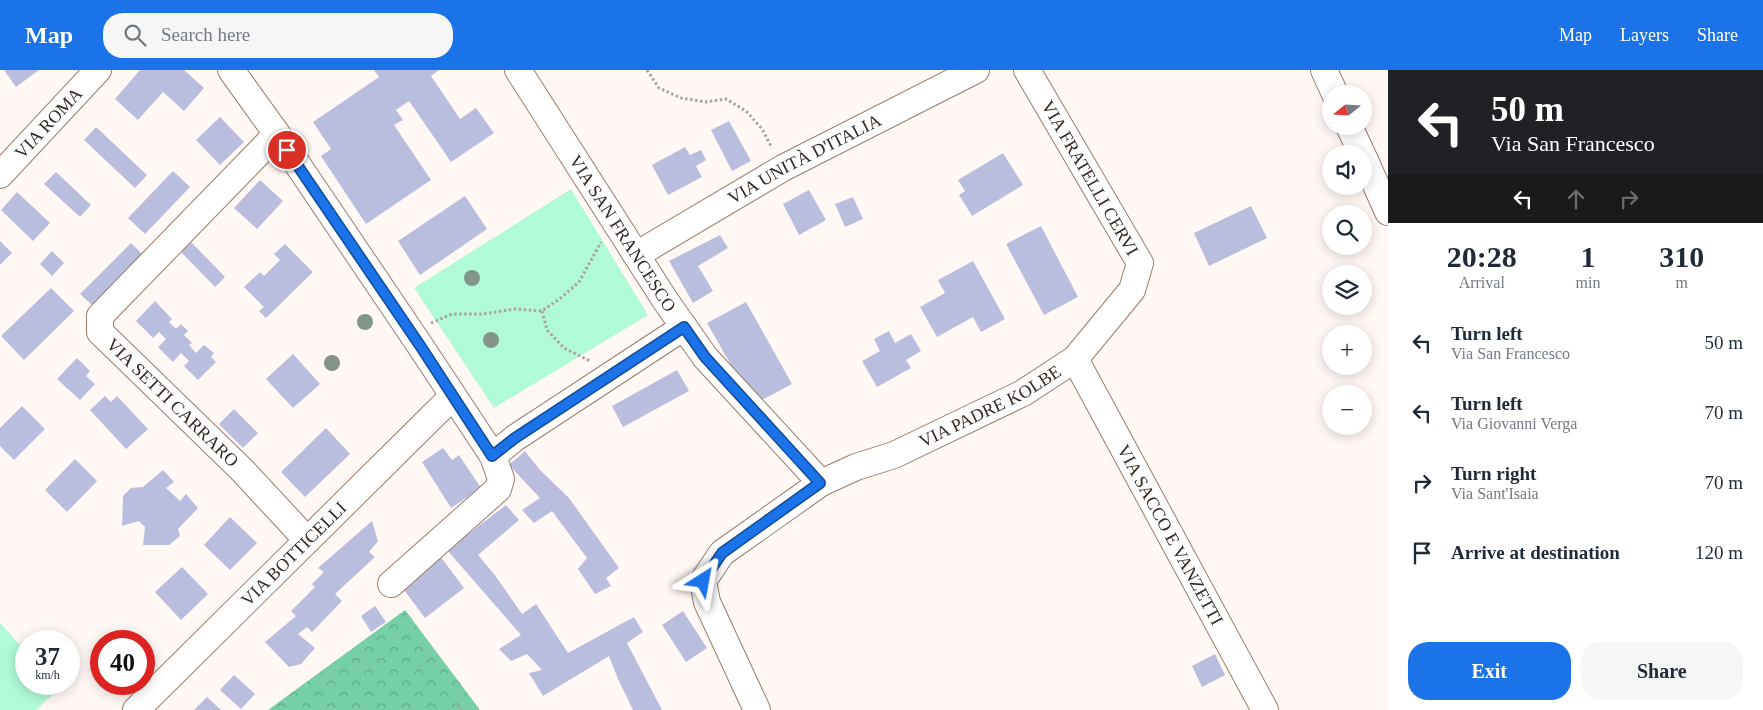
<!DOCTYPE html>
<html lang="en">
<head>
<meta charset="utf-8">
<style>
	:root { --surface:#fff; --page:#f6f6f7; --text:#1f2937; --muted:#747a83; --accent:#1a73e8 }
	body { margin:0; font-family:Georgia,serif; background:var(--page); color:var(--text); height:100vh; display:flex; flex-direction:column; font-size:19px; white-space:nowrap }
	* { box-sizing:border-box; margin:0 }
	p { font-size:16px; color:var(--muted) }
	.icon { flex:none; width:28px; height:28px; fill:none; stroke:currentColor; stroke-width:2; stroke-linecap:round; stroke-linejoin:round }
	.map { position:relative; flex:1; overflow:hidden }
	.side { display:flex; flex-direction:column; background:var(--surface); width:375px }
	.side>* { flex:none }
	.top-card { background:#202124; color:#fff; overflow:hidden }
	.needle { width:32px; rotate:252deg }
	.controls { position:absolute; left:1322px; top:15px; display:grid; gap:10px }
	.controls a { display:grid; place-items:center; width:50px; height:50px; border-radius:50%; background:var(--surface); box-shadow:0 2px 12px #0003; font-size:25px }
	.speed { position:absolute; left:15px; top:560px; display:flex; gap:10px; font-size:25px; font-weight:700; text-align:center }
	.speed>* { display:grid; place-content:center; width:65px; height:65px; border-radius:50%; background:var(--surface); box-shadow:0 2px 12px #0003; line-height:1 }
	.speed small { font-size:12px; font-weight:400 }
	.speed .limit { border:8px solid #d22; background:#fff; color:#111 }
	.pin { position:absolute; display:grid; place-items:center; width:42px; height:42px; color:#fff; margin:-21px; border:2px solid #fff; border-radius:50%; box-shadow:0 1px 5px #0007 }
	.me { position:absolute; width:55px; margin:-28px; rotate:34deg; stroke-linejoin:round; filter:drop-shadow(0 0 4px #0008) }
	.turn { display:flex; align-items:center; gap:18px; height:105px; padding:0 20px; font-size:22px }
	.turn .icon { width:65px; height:65px; stroke-width:2.5 }
	.turn b { display:block; font-size:35px; line-height:42px }
	.lanes { display:flex; align-items:center; height:48px; padding:0 20px; background:#0003; justify-content:center; gap:25px; direction:ltr }
	.lanes .off { opacity:.35 }
	.eta { display:flex; justify-content:space-evenly; align-items:center; height:85px; text-align:center }
	.eta b { font-size:30px; font-weight:700; line-height:35px }
	.button { display:flex; gap:10px; margin-top:auto; padding:10px 20px }
	.button a { flex:1; height:58px; border-radius:20px; background:var(--accent); color:#fff; font-size:20px; font-weight:700; line-height:58px; text-align:center }
	.button a+a { background:var(--page); color:var(--text) }
	ul { padding:0; list-style:none }
	li { display:flex; align-items:center; gap:15px; height:70px; padding:0 20px }
	li div { flex:1 }
	li b { display:block; font-size:19px }
	li em { font-style:normal }
	header { display:flex; align-items:center; gap:30px; box-sizing:border-box; height:70px; padding:0 25px; background:var(--accent); color:#fff }
	header strong { font-size:24px }
	nav { display:flex; gap:28px; margin-inline-start:auto; font-size:18px }
	.search { width:350px; height:45px; background:var(--page); display:flex; align-items:center; gap:12px; box-sizing:border-box; padding:0 18px; border-radius:20px; color:var(--muted); font-size:19px }
	main { display:flex; flex:1; min-height:0 }
	.map>svg:first-child { display:block }
	.forest { fill:url(#forest-crowns) }
	.park { fill:#b1fad7 }
	.building { fill:#babede }
	.lines { fill:none; stroke-linecap:round; stroke-linejoin:round }
	.minor-casing { stroke:#9a7c6b; stroke-width:28 }
	.path { stroke:#ada49f; stroke-width:3; stroke-dasharray:2.5 2.5; stroke-linecap:butt }
	.minor { stroke:#fff; stroke-width:26 }
	.tree { fill:#83958a }
	.route-casing { stroke:#114b97; stroke-width:12 }
	.route { stroke:#1a73e8; stroke-width:9 }
	.labels { text-anchor:middle; dominant-baseline:central; stroke-width:4; stroke-linejoin:round; paint-order:stroke }
	.street-label { font-size:18px; fill:#352922; stroke:#fff }
</style>
</head>
<body>
<header>
<strong>Map</strong>
<div class="search"><svg class="icon" aria-label="search" viewBox="0 0 24 24"><circle cx="10" cy="10" r="6"/><path d="M15 15l6 6"/></svg>Search here</div>
<nav><a>Map</a><a>Layers</a><a>Share</a></nav>
</header>
<main>
<div class="map">
<svg width="1388" height="640" viewBox="0 0 1388 640">
	<defs>
		<pattern id="forest-crowns" width="20" height="18" patternUnits="userSpaceOnUse" patternTransform="scale(1.25)"><rect width="20" height="18" fill="#76cfa7"/><path d="M2 6a3 3 0 1 1 6 0M12 15a3 3 0 1 1 6 0" fill="none" stroke="#62a888"/></pattern>
	</defs>
	<rect width="100%" height="100%" fill="#fff8f4"/>
	<polygon class="forest" points="405,540 480,640 268,640"/>
	<g class="park">
		<polygon points="571,119 648,245 494,338 414,218"/>
		<polygon points="0,553 26,582 26,614 56,614 60,618 36,640 0,640"/>
	</g>
	<g class="building">
		<polygon points="4,0 39,0 16,17"/>
		<polygon points="140,0 184,0 204,18 184,41 163,22 138,50 115,29"/>
		<polygon points="374,0 439,0 431,6 460,49 476,38 494,63 451,92 409,31 396,40 403,50 394,55 431,110 366,154 321,86 331,79 313,52 379,7"/>
		<polygon points="220,47 244,72 220,95 196,70"/>
		<polygon points="729,51 751,91 732,101 711,60"/>
		<polygon points="96,57 147,105 135,118 84,70"/>
		<polygon points="685,77 690,85 701,80 706,90 696,96 702,107 668,125 652,95"/>
		<polygon points="1003,83 1023,115 972,146 959,125 965,121 958,110"/>
		<polygon points="173,101 190,117 145,164 128,148"/>
		<polygon points="56,102 91,135 80,147 44,114"/>
		<polygon points="260,110 283,131 257,159 234,138"/>
		<polygon points="809,120 826,150 799,165 783,134"/>
		<polygon points="17,122 50,153 33,171 1,140"/>
		<polygon points="465,126 487,159 420,205 398,171"/>
		<polygon points="853,127 863,149 845,157 835,134"/>
		<polygon points="1251,136 1267,168 1209,196 1194,163"/>
		<polygon points="1041,156 1078,227 1044,245 1006,174"/>
		<polygon points="720,165 728,178 698,196 713,221 693,233 669,191"/>
		<polygon points="0,171 12,183 0,195"/>
		<polygon points="191,172 225,207 215,217 181,182"/>
		<polygon points="131,173 142,184 92,235 80,224"/>
		<polygon points="285,174 313,202 266,248 259,241 264,237 244,217 260,202 264,206 280,190 274,184"/>
		<polygon points="52,181 64,193 52,206 40,194"/>
		<polygon points="973,191 1005,249 981,262 973,247 937,267 920,237 945,223 938,210"/>
		<polygon points="51,218 74,241 24,290 1,266"/>
		<polygon points="155,231 172,249 169,252 176,259 181,254 188,261 184,265 192,273 189,275 196,283 204,275 214,283 211,287 216,292 198,310 184,296 189,291 181,283 173,292 158,277 166,269 159,262 153,268 136,251"/>
		<polygon points="746,232 792,314 760,331 735,302 707,253"/>
		<polygon points="889,261 895,273 911,264 921,281 906,290 911,298 877,317 862,291 880,281 874,269"/>
		<polygon points="293,284 320,314 293,338 266,309"/>
		<polygon points="77,288 90,301 86,306 95,314 80,330 57,309"/>
		<polygon points="677,300 689,321 623,357 612,336"/>
		<polygon points="105,326 111,332 117,326 148,359 126,379 90,340"/>
		<polygon points="22,336 45,359 14,390 0,376 0,358"/>
		<polygon points="234,339 258,363 243,378 219,354"/>
		<polygon points="326,358 350,384 305,427 281,402"/>
		<polygon points="443,378 452,390 459,385 481,418 451,438 422,392"/>
		<polygon points="525,381 539,399 569,428 619,498 606,508 611,516 595,524 578,499 587,488 552,441 534,453 522,440 540,428 509,395"/>
		<polygon points="75,389 97,411 67,442 45,420"/>
		<polygon points="163,400 174,412 166,418 180,431 186,424 198,438 178,459 180,466 169,475 143,475 145,457 139,451 122,456 123,426 131,418 143,417"/>
		<polygon points="506,435 519,450 478,485 494,504 522,544 536,534 568,583 634,547 643,562 627,573 662,640 633,640 618,609 609,586 543,626 529,603 542,600 527,584 511,591 499,579 521,565 447,480"/>
		<polygon points="230,447 257,473 230,500 204,475"/>
		<polygon points="372,451 378,471 369,482 375,487 335,524 342,531 312,562 307,557 298,564 315,578 301,594 289,597 265,572 296,546 291,541 315,517 312,514 324,502 318,498"/>
		<polygon points="440,486 464,518 425,548 401,516"/>
		<polygon points="182,497 208,524 181,550 155,522"/>
		<polygon points="375,536 386,552 371,562 361,546"/>
		<polygon points="683,541 707,578 686,592 662,555"/>
		<polygon points="1215,584 1225,605 1202,617 1192,596"/>
		<polygon points="234,605 255,624 241,639 220,620"/>
		<polygon points="207,627 221,640 194,640"/>
	</g>
	<g class="lines">
		<g class="minor-casing">
			<g id="minor">
				<polyline points="231,0 277,64 421,277 493,386 501,409 498,419 391,514"/>
				<path id="s1" d="M518,0L665,230L705,287L821,413L722,483L703,511L707,532L757,640"/>
				<polyline points="1324,0 1335,24"/>
				<polyline points="1349,56 1362,84"/>
				<path id="s2" d="M277,64L100,246V262L242,400L307,470"/>
				<polyline points="1364,88 1388,142"/>
				<path id="s3" d="M0,105L98,0"/>
				<path id="s4" d="M636,185L783,98L976,0"/>
				<path id="s5" d="M1075,289L1265,640"/>
				<polyline points="493,386 515,368 684,257"/>
				<path id="s6" d="M821,413L856,397L894,385L1023,323L1075,289L1132,220L1140,193L1027,0"/>
				<path id="s7" d="M136,640L453,326"/>
			</g>
		</g>
		<g class="path">
			<polyline points="647,0 659,18 681,28 706,32 726,29 746,41 762,59 772,78"/>
			<polyline points="542,241 547,260 564,278 590,291"/>
			<polyline points="431,253 452,244 483,244 515,239 542,241 562,227 579,212 601,172"/>
			<polyline points="458,635 462,640"/>
		</g>
		<use href="#minor" class="minor"/>
	</g>
	<g class="tree">
		<circle cx="472" cy="208" r="8"/>
		<circle cx="365" cy="252" r="8"/>
		<circle cx="491" cy="270" r="8"/>
		<circle cx="332" cy="293" r="8"/>
	</g>
	<g class="lines">
		<g class="route-casing">
			<polyline id="route" points="287,80 421,277 492,386 515,368 684,257 705,287 820,413 722,483 703,511"/>
		</g>
		<use href="#route" class="route"/>
	</g>
	<g class="labels">
		<g class="street-label">
			<text stroke="none"><textPath href="#s3" startOffset="71">VIA ROMA</textPath></text>
			<text stroke="none"><textPath href="#s4" startOffset="194">VIA UNITÀ D'ITALIA</textPath></text>
			<text transform="translate(1090 108) rotate(60)">VIA FRATELLI CERVI</text>
			<text stroke="none"><textPath href="#s1" startOffset="194">VIA SAN FRANCESCO</textPath></text>
			<text stroke="none"><textPath href="#s2" startOffset="371">VIA SETTI CARRARO</textPath></text>
			<text stroke="none"><textPath href="#s6" startOffset="186">VIA PADRE KOLBE</textPath></text>
			<text stroke="none"><textPath href="#s5" startOffset="200">VIA SACCO E VANZETTI</textPath></text>
			<text stroke="none"><textPath href="#s7" startOffset="222">VIA BOTTICELLI</textPath></text>
		</g>
	</g>
</svg>
<div class="controls">
<a><svg class="needle" viewBox="-14 -14 28 28"><path d="M0-13l5 13h-10z" fill="#e53935"/><path d="M0 13l5-13h-10z" fill="#747a83"/></svg></a>
<a><svg class="icon" aria-label="sound" viewBox="0 0 24 24"><path d="M4 9h4l5-4v14l-5-4H4zM17 9q2 3 0 6"/></svg></a>
<a><svg class="icon" aria-label="search" viewBox="0 0 24 24"><circle cx="10" cy="10" r="6"/><path d="M15 15l6 6"/></svg></a>
<a><svg class="icon" aria-label="layers" viewBox="0 0 24 24"><path d="M12 4l9 5-9 5-9-5zM3 14l9 5 9-5"/></svg></a>
<a>+</a>
<a>−</a>
</div>
<div class="speed"><div>37<small>km/h</small></div><div class="limit">40</div></div>
<div class="pin" style="left:287px;top:80px;background:#d93025"><svg class="icon" aria-label="arrive" viewBox="0 0 24 24"><path d="M6 21V4h12l-3 4 3 4H6"/></svg></div>
<svg class="me" style="left:703px;top:511px" viewBox="-20 -20 40 40"><path d="M0-17L14 15 0 8-14 15z" fill="#1a73e8" stroke="#fff" stroke-width="4"/></svg>
</div>
<section class="side">
<div class="top-card">
<div class="turn"><svg class="icon" aria-label="left" viewBox="0 0 24 24"><path d="M17 20v-9H6M10 6l-5 5 5 5"/></svg><div><b>50 m</b>Via San Francesco</div></div>
<div class="lanes"><svg class="icon" aria-label="left" viewBox="0 0 24 24"><path d="M17 20v-9H6M10 6l-5 5 5 5"/></svg><svg class="icon off" aria-label="ahead" viewBox="0 0 24 24"><path d="M12 20V5M6 11l6-6 6 6"/></svg><svg class="icon off" aria-label="right" viewBox="0 0 24 24"><path d="M7 20v-9h11M14 6l5 5-5 5"/></svg></div>
</div>
<div class="eta">
<div><b>20:28</b><p>Arrival</p></div>
<div><b>1</b><p>min</p></div>
<div><b>310</b><p>m</p></div>
</div>
<ul>
<li><svg class="icon" aria-label="left" viewBox="0 0 24 24"><path d="M17 20v-9H6M10 6l-5 5 5 5"/></svg><div><b>Turn left</b><p>Via San Francesco</p></div><em>50 m</em></li>
<li><svg class="icon" aria-label="left" viewBox="0 0 24 24"><path d="M17 20v-9H6M10 6l-5 5 5 5"/></svg><div><b>Turn left</b><p>Via Giovanni Verga</p></div><em>70 m</em></li>
<li><svg class="icon" aria-label="right" viewBox="0 0 24 24"><path d="M7 20v-9h11M14 6l5 5-5 5"/></svg><div><b>Turn right</b><p>Via Sant'Isaia</p></div><em>70 m</em></li>
<li><svg class="icon" aria-label="arrive" viewBox="0 0 24 24"><path d="M6 21V4h12l-3 4 3 4H6"/></svg><div><b>Arrive at destination</b></div><em>120 m</em></li>
</ul>
<div class="button"><a>Exit</a><a>Share</a></div>
</section>
</main>
</body>
</html>
